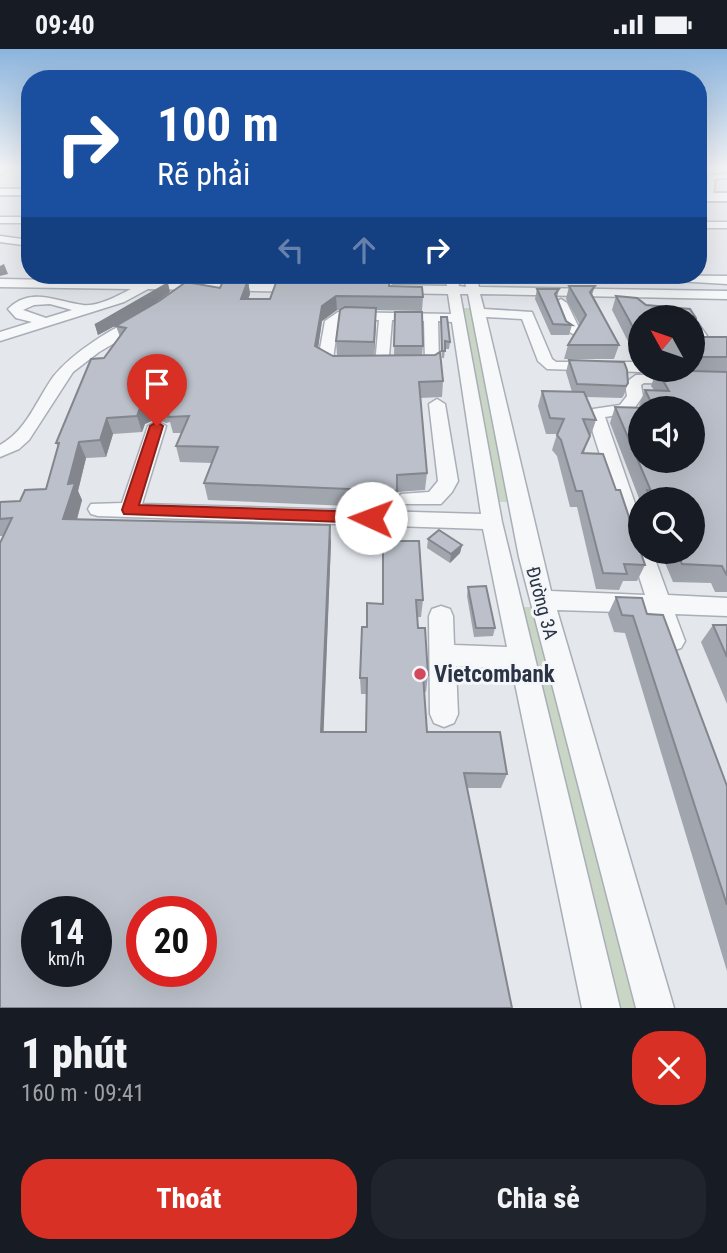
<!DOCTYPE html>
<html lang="vi">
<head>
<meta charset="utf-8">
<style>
	:root { --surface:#171b24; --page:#20242c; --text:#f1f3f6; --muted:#9ea1a6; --accent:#d93025 }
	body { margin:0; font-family:"Roboto Condensed",sans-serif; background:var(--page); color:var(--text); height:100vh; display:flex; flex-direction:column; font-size:26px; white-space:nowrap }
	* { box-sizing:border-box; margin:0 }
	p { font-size:23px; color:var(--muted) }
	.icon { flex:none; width:38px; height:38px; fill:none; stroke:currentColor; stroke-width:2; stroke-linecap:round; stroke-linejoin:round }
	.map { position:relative; height:959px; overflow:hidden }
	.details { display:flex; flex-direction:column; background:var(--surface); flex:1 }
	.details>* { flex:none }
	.guide { position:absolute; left:21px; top:21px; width:686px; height:214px; border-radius:28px; box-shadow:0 7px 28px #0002; background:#1a4fa0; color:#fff; overflow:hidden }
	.needle { width:46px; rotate:310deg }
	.fabs { position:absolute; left:628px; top:256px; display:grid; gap:14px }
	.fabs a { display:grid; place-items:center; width:77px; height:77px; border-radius:50%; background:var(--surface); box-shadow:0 7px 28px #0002; font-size:35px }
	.speed { position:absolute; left:21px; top:847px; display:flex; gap:14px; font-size:35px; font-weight:700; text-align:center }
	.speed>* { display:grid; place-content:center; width:91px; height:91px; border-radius:50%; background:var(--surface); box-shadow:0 7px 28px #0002; line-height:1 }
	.speed small { font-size:18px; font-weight:400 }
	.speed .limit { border:10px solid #d22; background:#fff; color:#111 }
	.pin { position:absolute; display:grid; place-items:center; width:60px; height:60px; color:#fff; margin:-72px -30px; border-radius:50% 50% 50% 0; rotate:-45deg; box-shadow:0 0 7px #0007 }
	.pin .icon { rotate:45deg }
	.me { position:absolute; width:77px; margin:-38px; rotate:272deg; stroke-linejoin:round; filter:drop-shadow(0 0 5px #0008) }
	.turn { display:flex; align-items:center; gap:24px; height:147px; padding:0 21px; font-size:32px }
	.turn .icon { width:91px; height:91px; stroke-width:2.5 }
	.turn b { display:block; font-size:49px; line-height:60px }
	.lanes { display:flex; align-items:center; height:66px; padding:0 21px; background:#0003; justify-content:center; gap:35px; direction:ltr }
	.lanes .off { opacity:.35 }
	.round { display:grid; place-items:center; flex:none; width:74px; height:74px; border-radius:28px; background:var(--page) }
	.overview { display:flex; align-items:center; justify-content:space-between; height:119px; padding:0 21px }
	h1 { font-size:42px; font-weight:800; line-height:52px }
	.button { display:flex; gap:14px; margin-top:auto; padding:14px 21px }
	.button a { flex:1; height:80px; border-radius:28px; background:var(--accent); color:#fff; font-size:28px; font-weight:800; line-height:80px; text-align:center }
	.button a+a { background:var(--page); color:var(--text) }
	.status { display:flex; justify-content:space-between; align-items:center; height:49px; padding:0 35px; background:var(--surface); direction:ltr }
	.status svg { height:19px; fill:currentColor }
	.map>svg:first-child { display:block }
	.green { fill:#c9d6c5 }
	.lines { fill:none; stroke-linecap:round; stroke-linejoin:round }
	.minor-casing { stroke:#a9aeb7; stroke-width:3 }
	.major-casing { stroke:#a3abb8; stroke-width:4 }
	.minor { fill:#f7f8fa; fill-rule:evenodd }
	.major { fill:#fff; fill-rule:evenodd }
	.wall { fill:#a1a5ae; fill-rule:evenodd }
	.shaded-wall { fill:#83868d }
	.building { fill:#bbc0ca; stroke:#83868d; stroke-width:2; fill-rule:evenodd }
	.route { fill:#d93025; stroke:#8d1f18; stroke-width:2 }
	.poi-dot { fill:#d1495b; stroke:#f4f6f9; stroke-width:2.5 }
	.labels { text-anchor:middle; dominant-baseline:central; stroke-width:6; stroke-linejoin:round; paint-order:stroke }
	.street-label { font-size:19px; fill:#2b3445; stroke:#f4f6f9 }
	.near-poi-label { font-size:23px; font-weight:bold; fill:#2b3445; stroke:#f4f6f9; text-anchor:start }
</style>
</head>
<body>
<div class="status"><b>09:40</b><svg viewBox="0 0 49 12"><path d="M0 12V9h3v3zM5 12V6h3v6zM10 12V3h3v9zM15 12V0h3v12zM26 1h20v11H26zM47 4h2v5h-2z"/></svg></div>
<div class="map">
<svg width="727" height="959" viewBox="0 0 727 959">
	<rect width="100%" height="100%" fill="#e4e7ec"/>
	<g class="green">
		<polygon points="462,259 470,259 509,453 498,453"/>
		<polygon points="522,558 532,558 638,959 618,959"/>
	</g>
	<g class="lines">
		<g class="minor-casing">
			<g id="minor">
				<polygon points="12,119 0,125 0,120"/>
				<polygon points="727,125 727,129 715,130 713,148 706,150 708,126"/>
				<rect x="0" y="168" width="30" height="6"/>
				<rect x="698" y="173" width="29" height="6"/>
				<polygon points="0,187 30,191 30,197 0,193"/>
				<path d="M445,226H457L459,237L466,238L464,226H476L479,238L727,242V250L480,245L484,260L532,263L552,310L556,313H640V320H646L640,323L547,320L538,312L522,270L486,268L551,542L645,546L588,368L593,360L620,356L627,347L625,334L636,326H727V336L644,334L641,336L643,347L631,364L605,368L640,469V502H652L668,546L727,549V567L675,565L685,592L681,599L672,602L663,599L651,564L557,561L674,959H636L519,508L468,245H460L502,473L620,959H582L512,620L456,617L458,665L454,674L444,678L434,674L430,665L429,567L432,560L441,557L450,560L453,567L454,596L507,598L483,480L98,467L91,465L88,460L91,455L122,454L148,377L157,372L166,377L142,455L481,465L452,273L438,272L439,314C432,322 414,325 406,317L409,314L425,312L424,272L392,271L388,319L383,321L375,316L379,271L345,270L338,274L333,310L348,312L351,315L348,318H329L318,311L325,272L338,263L451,265L448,245L394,244L388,240L394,236L447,237Z"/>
				<polygon points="636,226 727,227 727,235 642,230"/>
				<path d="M0,230L302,235L308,239L302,243L148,240L124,253L0,292V283L32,273L16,269L8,260C31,237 57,253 83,256C98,258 119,246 131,240L0,238ZM50,255L72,261L46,269L23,261L34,256Z"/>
				<polygon points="561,250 567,254 580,281 578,284 573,285 566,281 555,254"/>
				<path d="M142,268L149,272L147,275L99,303L73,323L29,391L19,400L0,408V396C27,381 36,352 53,328C71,305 114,276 142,268Z"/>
				<polygon points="693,273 698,274 712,294 714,297 712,300 702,300 693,287"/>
				<polygon points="437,350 445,355 458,432 452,443 441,455 401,455 398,450 401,445 429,443 438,432 429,355"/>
			</g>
		</g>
		<g class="major-casing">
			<g id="major">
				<rect x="0" y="140" width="30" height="6"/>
				<rect x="698" y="144" width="29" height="8"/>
			</g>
		</g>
		<use href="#minor" class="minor"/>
		<use href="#major" class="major"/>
	</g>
	<g class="wall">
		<path d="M230,226H386V233L389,237L423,248L422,262L376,261L374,307H394L395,263L423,297L422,306L443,332L442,348L420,349L427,424L425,441L397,443L396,459L208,451L204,434L212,414L180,413L176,397L181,384H173L170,373L166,374L156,370L145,375L142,383L113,385L106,408L86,409L78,442L82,451L77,471L331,493L323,683H366V645H361L360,629L367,578L383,555V492L423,551L421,568H417L418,579L428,626L426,643L424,642L427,683L507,725L501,739H467L512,959L3,487H0V453L20,452L46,440L58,398L56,394L104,309L120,288L116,277L139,264L98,286L95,276L170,243L150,257L220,239L231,231ZM248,232H277L270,250H248L250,245ZM337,261H340L336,292L337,307H333L318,299L322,272Z"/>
		<polygon points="569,237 595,237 592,246 619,296 614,310 564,310 568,296 580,276 566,250"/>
		<polygon points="537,240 559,240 557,249 566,272 572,276 569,286 551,286 535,250"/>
		<path d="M616,247L637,249L646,256L690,260L696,269L697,286L699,288H727V543H715L711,534L673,533L660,502H693V450H640V452L610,374L615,358H640L639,357L645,341H654L651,337L656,323H645L646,320H693V268H640V311L637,310L612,261ZM640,359H693V411H640Z"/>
		<polygon points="441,268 450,293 449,300 445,300 444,309 442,309"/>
		<polygon points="569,311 628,334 624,346 622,349 586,348 596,371 591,386 589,386 584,404 645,516 637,532 623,532 619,541 596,540 577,458 570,458 557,407 552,401 557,385 546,385 538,357 542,342 572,343 566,323"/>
		<polygon points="428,490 462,496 460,504 450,514 427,499"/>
		<polygon points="468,538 495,579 493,587 474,588 467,547"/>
		<polygon points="616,548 647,565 727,737 727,922 625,584 614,583 608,565"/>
		<polygon points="713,576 727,576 727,655 701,593"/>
	</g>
	<g class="shaded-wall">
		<polygon points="4,215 8,225 0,227 0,217"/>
		<polygon points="248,231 250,245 243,264 241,250"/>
		<polygon points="168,234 170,243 148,259 98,286 95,276"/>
		<polygon points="336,247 337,261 322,272 316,313 315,297 322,257"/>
		<polygon points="376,259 376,274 374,308 374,293"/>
		<polygon points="151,354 156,370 145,375 142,383 137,367 140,359"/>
		<polygon points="107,369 113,385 106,408 100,391"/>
		<polygon points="79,393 86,409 78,442 82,451 72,487 63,470 68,435"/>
		<polygon points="330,476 331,493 323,698 321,683"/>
		<polygon points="462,496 460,504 450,514 451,505"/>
	</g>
	<g class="building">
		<path d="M224,230L248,231L241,250H270L277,231L389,233V237L422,238L423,248L336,247L322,257L315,297L333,307L435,306L440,303L443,332L419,333L427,424L397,426V442L204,434L218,398L176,397L189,367L168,368L171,357L161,358L151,354L140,359L137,367L107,369L100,391L79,393L68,435L75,434L63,470L330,476L321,683H366L367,629H360L362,578H367V554L383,555V492H419L423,551H416L418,579H425L428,626H423L427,683H500L507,725L464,724L512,959H0V494L12,469L0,470V453L20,452L25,441L46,440L59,394H56L91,310L104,309L126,279L116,277L159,252L186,233L220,239ZM37,863H96V922H37ZM142,863H201V922H142Z"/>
		<polygon points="168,234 146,249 95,276"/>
		<polygon points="569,237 595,237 590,243 619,296 568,296 586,266"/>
		<polygon points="537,240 559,240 555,245 566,272 572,276 553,275"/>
		<polygon points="616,247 637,249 646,256 690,260 696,269 697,286 699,288 727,288 727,308 693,308 693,268 640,268 640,291"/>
		<polygon points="345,258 376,259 374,293 336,292 340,261"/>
		<polygon points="395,263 422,263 423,297 394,297"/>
		<polygon points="441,268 447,268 450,293 445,292 445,302 442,302"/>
		<polygon points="569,311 624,313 627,321 628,334 626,337 577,335"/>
		<polygon points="657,321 727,323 727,526 726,525 722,517 682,515 676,502 693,502 693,450 649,450 647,441 651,442 615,358 648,359 640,359 640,411 693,411 693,359 654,359 645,341 669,342"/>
		<polygon points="542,342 584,343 596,371 583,370 590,387 582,404 603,405 616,441 620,441 645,516 624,515 627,525 603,524 582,442 576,442 561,391 557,386 564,370 550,369"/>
		<polygon points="439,481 462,496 451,505 428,490"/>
		<polygon points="486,537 495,579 476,579 468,538"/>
		<polygon points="616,548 642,549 647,565 663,566 727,737 727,856 633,567 622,566"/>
		<polygon points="713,576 727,576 727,608"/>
	</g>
	<linearGradient id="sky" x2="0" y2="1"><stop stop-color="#8bb4dd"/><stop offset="0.47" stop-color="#f3f4f6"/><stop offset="1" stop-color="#f3f4f6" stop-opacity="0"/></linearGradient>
	<rect width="727" height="253" fill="url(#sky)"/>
	<polygon class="route" points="157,373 163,377 139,456 371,463 379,469 371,474 124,465 122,461 150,377"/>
	<circle class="poi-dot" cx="420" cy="625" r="7"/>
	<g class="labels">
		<g class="street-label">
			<text transform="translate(542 554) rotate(75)">Đường 3A</text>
		</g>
		<g class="near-poi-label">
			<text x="434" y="625">Vietcombank</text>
		</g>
	</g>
</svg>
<div class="fabs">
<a><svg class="needle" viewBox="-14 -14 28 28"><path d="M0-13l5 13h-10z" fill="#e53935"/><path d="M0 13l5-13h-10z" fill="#9ea1a6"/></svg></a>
<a><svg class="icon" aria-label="sound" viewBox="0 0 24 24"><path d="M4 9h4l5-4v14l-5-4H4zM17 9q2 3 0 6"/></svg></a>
<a><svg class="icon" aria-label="search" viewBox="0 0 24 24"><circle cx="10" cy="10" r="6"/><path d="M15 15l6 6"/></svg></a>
</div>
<div class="speed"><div>14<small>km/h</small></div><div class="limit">20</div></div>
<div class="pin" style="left:157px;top:377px;background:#d93025"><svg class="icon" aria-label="arrive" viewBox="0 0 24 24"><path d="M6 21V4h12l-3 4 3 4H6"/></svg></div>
<svg class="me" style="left:371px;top:469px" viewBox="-20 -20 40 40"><circle r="19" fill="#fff"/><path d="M0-13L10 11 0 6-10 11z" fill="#d93025"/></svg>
<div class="guide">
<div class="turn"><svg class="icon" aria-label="right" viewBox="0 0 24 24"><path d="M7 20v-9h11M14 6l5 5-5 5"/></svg><div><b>100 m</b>Rẽ phải</div></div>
<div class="lanes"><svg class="icon off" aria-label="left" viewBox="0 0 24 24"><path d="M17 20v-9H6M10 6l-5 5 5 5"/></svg><svg class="icon off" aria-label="ahead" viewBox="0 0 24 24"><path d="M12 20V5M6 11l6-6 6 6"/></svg><svg class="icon" aria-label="right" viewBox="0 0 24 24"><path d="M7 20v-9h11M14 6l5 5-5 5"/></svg></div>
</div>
</div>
<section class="details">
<div class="overview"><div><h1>1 phút</h1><p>160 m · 09:41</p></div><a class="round" style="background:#d93025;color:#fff"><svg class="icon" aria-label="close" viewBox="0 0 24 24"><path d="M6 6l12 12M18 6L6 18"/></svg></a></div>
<div class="button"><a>Thoát</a><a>Chia sẻ</a></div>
</section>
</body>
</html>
